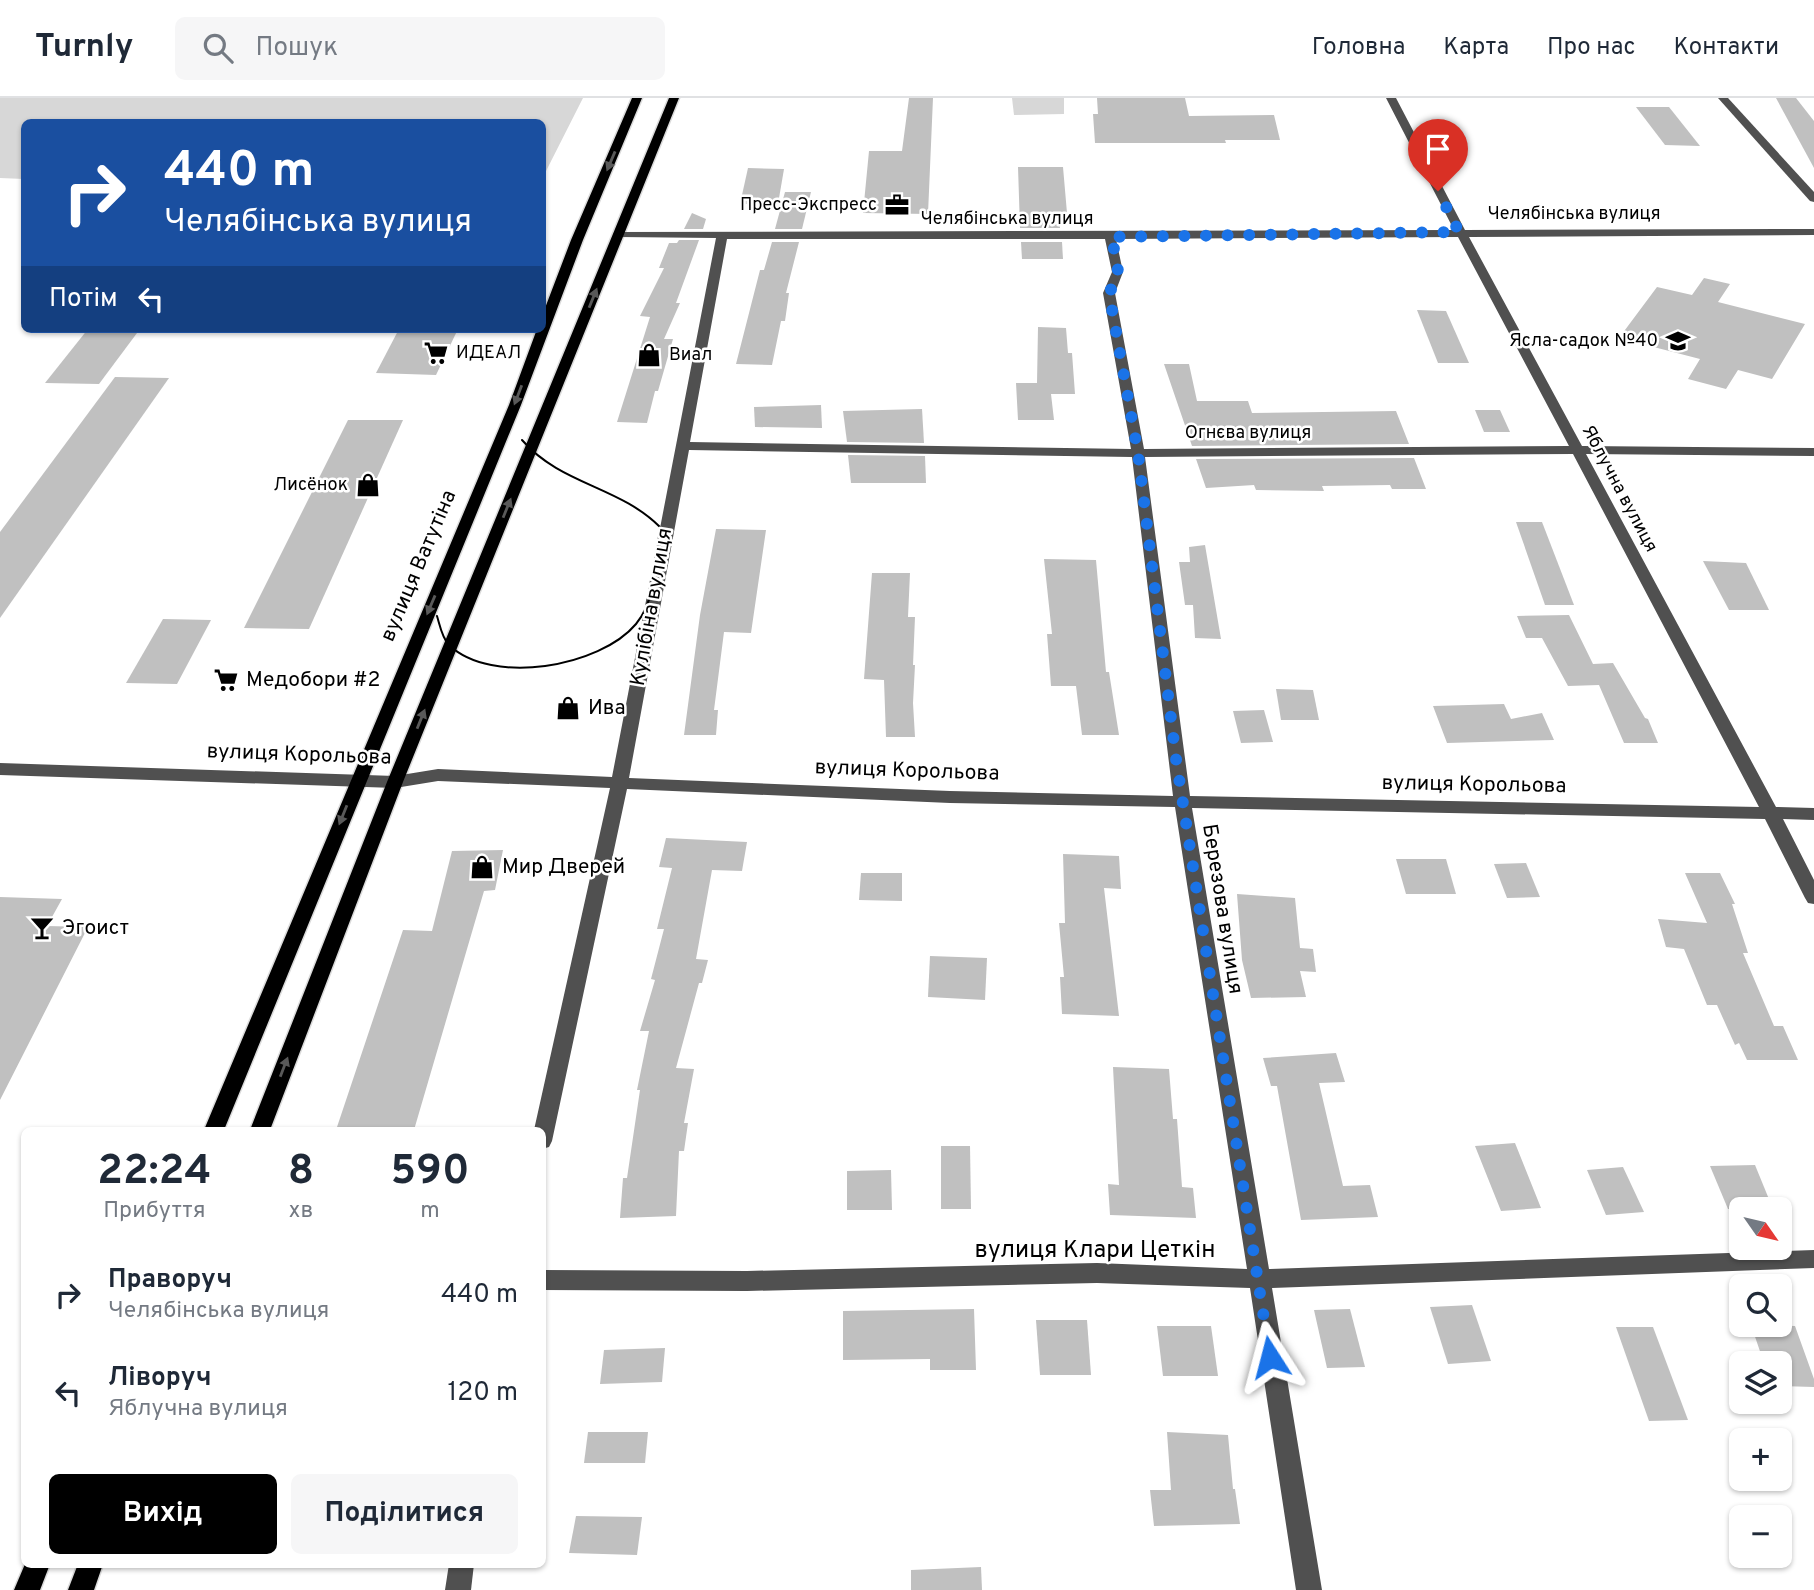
<!DOCTYPE html>
<html lang="uk">
<head>
<meta charset="utf-8">
<style>
	:root { --surface:#fff; --page:#f6f6f7; --text:#1f2937; --muted:#747a83; --line:#e0e1e3; --accent:#000 }
	body { margin:0; font-family:Overpass,sans-serif; background:var(--page); color:var(--text); height:100vh; display:flex; flex-direction:column; font-size:26px; white-space:nowrap }
	* { box-sizing:border-box; margin:0 }
	p { font-size:23px; color:var(--muted) }
	.icon { flex:none; width:38px; height:38px; fill:none; stroke:currentColor; stroke-width:2; stroke-linecap:round; stroke-linejoin:round }
	.map { position:relative; flex:1; overflow:hidden }
	.sheet { position:absolute; left:21px; top:1029px; width:525px; height:441px; display:flex; flex-direction:column; background:var(--surface); border-radius:10px; box-shadow:0 2px 5px #0004 }
	.sheet>* { flex:none }
	.hud { position:absolute; left:21px; top:21px; width:525px; height:214px; border-radius:10px; box-shadow:0 2px 5px #0004; background:#1a4fa0; color:#fff; overflow:hidden }
	.needle { width:46px; rotate:124deg }
	.tools { position:absolute; left:1729px; top:1099px; display:grid; gap:14px }
	.tools a { display:grid; place-items:center; width:63px; height:63px; border-radius:10px; background:var(--surface); box-shadow:0 2px 5px #0004; font-size:35px }
	.pin { position:absolute; display:grid; place-items:center; width:60px; height:60px; color:#fff; margin:-72px -30px; border-radius:50% 50% 50% 0; rotate:-45deg; box-shadow:0 0 7px #0007 }
	.pin .icon { rotate:45deg }
	.me { position:absolute; width:77px; margin:-38px; rotate:351deg; stroke-linejoin:round; filter:drop-shadow(0 0 5px #0008) }
	.turn { display:flex; align-items:center; gap:24px; height:147px; padding:0 28px; font-size:32px }
	.turn .icon { width:91px; height:91px; stroke-width:2.5 }
	.turn b { display:block; font-size:49px; line-height:60px }
	.then { display:flex; align-items:center; height:66px; padding:0 28px; background:#0003; gap:14px; font-size:26px }
	.eta { display:flex; justify-content:space-evenly; align-items:center; height:119px; text-align:center }
	.eta b { font-size:42px; font-weight:700; line-height:49px }
	.primary-button { display:flex; gap:14px; margin-top:auto; padding:14px 28px }
	.primary-button a { flex:1; height:80px; border-radius:10px; background:var(--accent); color:#fff; font-size:28px; font-weight:700; line-height:80px; text-align:center }
	.primary-button a+a { background:var(--page); color:var(--text) }
	ul { padding:0; list-style:none }
	li { display:flex; align-items:center; gap:21px; height:98px; padding:0 28px }
	li div { flex:1 }
	li b { display:block; font-size:26px }
	li em { font-style:normal }
	header { display:flex; align-items:center; gap:42px; box-sizing:border-box; height:98px; padding:0 35px; background:var(--surface); border-bottom:2px solid var(--line) }
	header strong { font-size:33px }
	nav { display:flex; gap:38px; margin-inline-start:auto; font-size:24px }
	.search { width:490px; height:63px; background:var(--page); display:flex; align-items:center; gap:18px; box-sizing:border-box; padding:0 24px; border-radius:10px; color:var(--muted); font-size:26px }
	.map>svg:first-child { display:block }
	.green { fill:#d7d7d7 }
	.building { fill:#c0c0c0 }
	.lines { fill:none; stroke-linecap:round; stroke-linejoin:round }
	.major-casing { stroke:#dbdbdb; stroke-width:3 }
	.minor { fill:#505050; fill-rule:evenodd }
	.major { fill:#000; fill-rule:evenodd }
	.tram { stroke:#000; stroke-width:2 }
	.oneway { fill:#595959 }
	.route { stroke:#1a73e8; stroke-width:12; stroke-dasharray:0 21.6 }
	.labels { text-anchor:middle; dominant-baseline:central; stroke-width:5; stroke-linejoin:round; paint-order:stroke }
	.far-poi-label { font-size:18px; fill:#000; stroke:#fff; text-anchor:end }
	.far-street-label { font-size:18px; fill:#000; stroke:#fff }
	.street-label { font-size:21px; fill:#000; stroke:#fff }
	.poi-label { font-size:21px; fill:#000; stroke:#fff; text-anchor:start }
	.near-street-label { font-size:24px; fill:#000; stroke:#fff }
</style>
</head>
<body>
<header>
<strong>Turnly</strong>
<div class="search"><svg class="icon" aria-label="search" viewBox="0 0 24 24"><circle cx="10" cy="10" r="6"/><path d="M15 15l6 6"/></svg>Пошук</div>
<nav><a>Головна</a><a>Карта</a><a>Про нас</a><a>Контакти</a></nav>
</header>
<div class="map">
<svg width="1814" height="1492" viewBox="0 0 1814 1492">
	<rect width="100%" height="100%" fill="#fff"/>
	<g class="green">
		<polygon points="0,0 583,0 543,79 542,24 24,24 24,81 0,80"/>
		<polygon points="1012,0 1064,0 1064,16 1014,17"/>
	</g>
	<g class="building">
		<polygon points="909,0 933,0 928,116 863,115 869,53 902,53"/>
		<polygon points="1097,0 1185,0 1189,18 1274,17 1280,42 1225,42 1226,45 1095,45 1093,16 1098,16"/>
		<polygon points="1776,0 1796,0 1814,23 1814,70"/>
		<polygon points="1636,9 1669,9 1700,48 1665,47"/>
		<polygon points="1018,69 1063,69 1067,115 1059,115 1060,130 1020,130"/>
		<polygon points="748,70 784,71 778,106 740,106"/>
		<polygon points="785,94 811,94 802,131 775,131"/>
		<polygon points="692,115 706,121 703,131 684,131"/>
		<polygon points="679,142 699,142 676,205 680,205 664,241 673,241 658,293 655,293 647,325 617,324 650,219 640,218 664,170 659,170 669,145 677,145"/>
		<polygon points="772,144 799,144 786,195 789,195 785,223 781,223 772,267 736,266 760,172 764,172"/>
		<polygon points="1021,144 1062,144 1063,161 1022,161"/>
		<polygon points="1704,180 1730,186 1718,204 1805,226 1772,281 1738,272 1726,291 1688,281 1700,261 1619,240 1657,189 1692,197"/>
		<polygon points="1417,212 1446,213 1469,265 1438,265"/>
		<polygon points="1038,229 1066,230 1068,255 1072,255 1075,296 1051,296 1054,322 1018,322 1016,285 1037,285"/>
		<polygon points="88,231 140,231 99,286 45,285"/>
		<polygon points="399,231 458,231 436,277 376,275"/>
		<polygon points="1164,266 1189,266 1197,303 1248,303 1252,315 1396,313 1409,346 1192,348"/>
		<polygon points="115,279 169,280 0,520 0,434"/>
		<polygon points="821,307 822,330 755,329 754,309"/>
		<polygon points="922,311 924,345 847,344 843,313"/>
		<polygon points="1475,312 1500,312 1510,334 1484,334"/>
		<polygon points="348,322 403,322 309,531 244,530"/>
		<polygon points="848,357 925,358 926,385 851,385"/>
		<polygon points="1414,360 1426,391 1392,391 1390,387 1322,388 1324,393 1256,392 1254,387 1206,390 1196,361"/>
		<polygon points="1516,424 1542,424 1574,507 1545,507"/>
		<polygon points="716,431 766,432 751,535 724,534 714,612 718,612 716,637 684,637 700,517"/>
		<polygon points="1205,447 1221,541 1195,540 1193,507 1185,507 1179,464 1190,464 1189,449"/>
		<polygon points="1044,461 1096,462 1106,574 1109,574 1119,637 1082,637 1076,588 1051,588 1047,536 1052,536"/>
		<polygon points="1703,463 1746,465 1769,512 1729,512"/>
		<polygon points="872,475 910,475 908,519 915,519 913,567 915,567 913,605 915,639 886,639 884,582 864,581"/>
		<polygon points="1569,517 1593,566 1613,565 1645,620 1648,621 1658,645 1624,645 1599,587 1568,588 1542,540 1526,540 1517,518"/>
		<polygon points="163,521 211,522 177,586 126,585"/>
		<polygon points="1276,591 1313,592 1319,622 1281,622"/>
		<polygon points="1504,606 1511,621 1542,615 1554,642 1447,645 1433,608"/>
		<polygon points="1264,612 1273,644 1241,645 1233,613"/>
		<polygon points="666,740 747,744 742,773 712,772 696,861 708,862 702,885 699,885 676,970 694,971 684,1025 688,1025 684,1053 679,1053 676,1118 620,1120 623,1080 627,1080 640,992 637,992 649,933 640,933 655,882 651,881 664,831 657,831 672,770 659,769"/>
		<polygon points="503,752 495,792 484,793 414,1032 336,1032 403,832 432,833 452,753"/>
		<polygon points="1063,756 1119,758 1121,791 1104,790 1119,918 1062,916 1060,879 1064,879 1059,825 1065,825"/>
		<polygon points="1396,761 1446,761 1456,796 1406,796"/>
		<polygon points="1526,765 1540,799 1507,800 1494,766"/>
		<polygon points="861,775 902,775 902,803 859,802"/>
		<polygon points="1685,775 1720,775 1735,806 1732,806 1748,855 1743,855 1774,928 1783,928 1798,962 1747,962 1739,945 1735,947 1717,907 1707,907 1684,851 1666,849 1658,821 1707,825"/>
		<polygon points="1237,796 1295,800 1300,850 1313,851 1316,874 1300,873 1306,899 1251,900 1242,862"/>
		<polygon points="0,799 62,801 47,828 88,829 0,1002"/>
		<polygon points="930,858 987,860 985,902 928,899"/>
		<polygon points="1336,955 1345,984 1319,985 1343,1088 1370,1087 1378,1119 1301,1122 1277,988 1271,988 1263,960"/>
		<polygon points="1113,969 1169,971 1173,1021 1177,1021 1182,1089 1193,1090 1196,1120 1110,1117 1108,1086 1119,1087"/>
		<polygon points="1515,1045 1541,1110 1501,1113 1475,1048"/>
		<polygon points="941,1048 970,1048 971,1111 941,1111"/>
		<polygon points="1755,1067 1773,1111 1728,1111 1710,1068"/>
		<polygon points="1623,1069 1644,1114 1606,1117 1587,1072"/>
		<polygon points="891,1072 892,1112 847,1112 847,1073"/>
		<polygon points="1472,1207 1491,1263 1448,1266 1430,1209"/>
		<polygon points="974,1211 976,1272 930,1272 930,1261 843,1262 843,1213"/>
		<polygon points="1350,1211 1365,1269 1327,1270 1314,1212"/>
		<polygon points="1036,1222 1087,1222 1091,1277 1040,1277"/>
		<polygon points="1751,1227 1795,1228 1814,1281 1814,1289 1780,1288 1780,1265 1764,1265"/>
		<polygon points="1157,1228 1211,1228 1218,1278 1163,1278"/>
		<polygon points="1616,1229 1653,1229 1688,1322 1649,1323"/>
		<polygon points="665,1250 662,1284 600,1286 604,1252"/>
		<polygon points="588,1334 648,1334 645,1365 584,1365"/>
		<polygon points="1167,1334 1228,1337 1233,1391 1235,1391 1240,1426 1154,1428 1150,1392 1171,1392"/>
		<polygon points="576,1418 642,1419 637,1457 569,1455"/>
		<polygon points="981,1469 982,1492 911,1492 911,1472"/>
	</g>
	<g class="lines">
		<g class="major-casing">
			<g id="major">
				<polygon points="632,0 642,0 583,142 521,307 224,1032 204,1032 509,307 537,231 542,231 542,218 571,142"/>
				<polygon points="669,0 679,0 403,684 270,1032 250,1032 387,684"/>
				<polygon points="25,1466 50,1466 40,1492 14,1492"/>
				<polygon points="78,1466 103,1466 94,1492 68,1492"/>
			</g>
		</g>
		<g class="minor">
			<path d="M1386,0H1396L1465,132L1814,131V137L1469,139L1582,348L1814,350V358L1586,356L1776,709L1814,710V722L1783,721L1814,782V806L1808,805L1805,800L1765,721L1192,710L1269,1171L1814,1152V1170L1272,1190L1322,1492H1296L1250,1190L1097,1185L747,1193L542,1192V1172L747,1173L1097,1165L1247,1171L1175,709L950,705L627,691L552,1043L549,1049L542,1051V1032H534L610,690L438,683L395,690L0,677V665L395,678L438,671L612,679L716,140L619,139L615,138V134L1454,132ZM1458,139L1569,348L1144,351L1115,195L1123,174L1116,141ZM727,141H1105L1112,174L1103,195L1131,351L690,344ZM689,352L1132,359L1173,698L950,693L629,680ZM1573,356L1759,709L1190,698L1145,359Z"/>
			<polygon points="1718,0 1728,0 1814,94 1814,104 1810,103"/>
			<polygon points="449,1466 474,1466 471,1492 445,1492"/>
		</g>
		<use href="#major" class="major"/>
		<path class="tram" d="M437,518C440,528 442,540 449,547C492,588 600,569 636,526C657,501 656,460 660,429C619,388 561,387 522,342"/>
	</g>
	<defs><path id="oneway-solid" d="M-6-.8H1V-3.2L6.5 0L1 3.2V.8H-6Z" transform="scale(1.75)"/></defs>
	<g class="oneway">
		<use href="#oneway-solid" transform="translate(611 63) rotate(113)"/>
		<use href="#oneway-solid" transform="translate(593 200) rotate(-68)"/>
		<use href="#oneway-solid" transform="translate(518 297) rotate(111)"/>
		<use href="#oneway-solid" transform="translate(507 410) rotate(-68)"/>
		<use href="#oneway-solid" transform="translate(431 507) rotate(113)"/>
		<use href="#oneway-solid" transform="translate(421 621) rotate(-68)"/>
		<use href="#oneway-solid" transform="translate(343 717) rotate(112)"/>
		<use href="#oneway-solid" transform="translate(284 969) rotate(-69)"/>
	</g>
	<g class="lines">
		<path class="route" d="M1270,1259L1176,661L1138,355L1109,195C1123,172 1118,163 1110,139L1459,134L1438,93"/>
	</g>
	<defs>
		<g id="office-bare" transform="scale(1.89)"><path d="M-6-3h4V-5.5h4V-3h4V5H-6ZM-1-4.5V-3h2v-1.5ZM-6 0V1H6V0Z" fill="#000" stroke="#fff" stroke-width="2.5" paint-order="stroke"/></g>
		<g id="school-bare" transform="scale(1.89)"><path d="M0-5L7-2L0 1L-7-2ZM-4 1L0 2.5L4 1V4Q0 6-4 4Z" fill="#000" stroke="#fff" stroke-width="2.5" paint-order="stroke"/></g>
		<g id="supermarket-bare" transform="scale(1.89)"><path d="M-6-5.5h2.5l.6 2H6L4.5 2H-2.5L-4.4-4H-6ZM-1.5 3.2a1.3 1.3 0 1 0 .1 0ZM3 3.2a1.3 1.3 0 1 0 .1 0Z" fill="#000" stroke="#fff" stroke-width="2.5" paint-order="stroke"/></g>
		<g id="shop-bare" transform="scale(1.89)"><path d="M-5-2.5h2.3a2.7 3.5 0 0 1 5.4 0H5L5.5 6h-11ZM-1.5-2.5h3a1.5 2.3 0 0 0-3 0Z" fill="#000" stroke="#fff" stroke-width="2.5" paint-order="stroke"/></g>
		<g id="bar-bare" transform="scale(1.89)"><path d="M-6-5H6L.8 .8V4.5H3.5V6h-7V4.5H-.8V.8Z" fill="#000" stroke="#fff" stroke-width="2.5" paint-order="stroke"/></g>
	</defs>
	<g fill-rule="evenodd">
		<use href="#office-bare" x="897" y="107"/>
		<use href="#school-bare" x="1678" y="243"/>
		<use href="#supermarket-bare" x="436" y="255"/>
		<use href="#shop-bare" x="649" y="257"/>
		<use href="#shop-bare" x="368" y="387"/>
		<use href="#supermarket-bare" x="226" y="582"/>
		<use href="#shop-bare" x="568" y="610"/>
		<use href="#shop-bare" x="482" y="769"/>
		<use href="#bar-bare" x="42" y="830"/>
	</g>
	<g class="labels">
		<g class="far-poi-label">
			<text x="877" y="107">Пресс-Экспресс</text>
			<text x="1658" y="243">Ясла-садок №40</text>
			<text x="456" y="255" text-anchor="start">ИДЕАЛ</text>
			<text x="669" y="257" text-anchor="start">Виал</text>
			<text x="348" y="387">Лисёнок</text>
		</g>
		<g class="far-street-label">
			<text x="1574" y="116">Челябінська вулиця</text>
			<text x="1007" y="121">Челябінська вулиця</text>
			<text x="1248" y="335">Огнєва вулиця</text>
			<text transform="translate(1619 391) rotate(62)">Яблучна вулиця</text>
		</g>
		<g class="street-label">
			<text transform="translate(419 468) rotate(-67)">вулиця Ватутіна</text>
			<text transform="translate(652 509) rotate(-80)">Кулібіна вулиця</text>
			<text transform="translate(299 657) rotate(2)">вулиця Корольова</text>
			<text transform="translate(907 673) rotate(2)">вулиця Корольова</text>
			<text transform="translate(1474 687) rotate(1)">вулиця Корольова</text>
			<text transform="translate(1222 811) rotate(81)">Березова вулиця</text>
		</g>
		<g class="poi-label">
			<text x="246" y="582">Медобори #2</text>
			<text x="588" y="610">Ива</text>
			<text x="502" y="769">Мир Дверей</text>
			<text x="62" y="830">Эгоист</text>
		</g>
		<g class="near-street-label">
			<text x="1095" y="1153">вулиця Клари Цеткін</text>
		</g>
	</g>
</svg>
<div class="tools">
<a><svg class="needle" viewBox="-14 -14 28 28"><path d="M0-13l5 13h-10z" fill="#e53935"/><path d="M0 13l5-13h-10z" fill="#747a83"/></svg></a>
<a><svg class="icon" aria-label="search" viewBox="0 0 24 24"><circle cx="10" cy="10" r="6"/><path d="M15 15l6 6"/></svg></a>
<a><svg class="icon" aria-label="layers" viewBox="0 0 24 24"><path d="M12 4l9 5-9 5-9-5zM3 14l9 5 9-5"/></svg></a>
<a>+</a>
<a>−</a>
</div>
<div class="pin" style="left:1438px;top:93px;background:#d93025"><svg class="icon" aria-label="arrive" viewBox="0 0 24 24"><path d="M6 21V4h12l-3 4 3 4H6"/></svg></div>
<svg class="me" style="left:1270px;top:1259px" viewBox="-20 -20 40 40"><path d="M0-17L14 15 0 8-14 15z" fill="#1a73e8" stroke="#fff" stroke-width="4"/></svg>
<div class="hud">
<div class="turn"><svg class="icon" aria-label="right" viewBox="0 0 24 24"><path d="M7 20v-9h11M14 6l5 5-5 5"/></svg><div><b>440 m</b>Челябінська вулиця</div></div>
<div class="then">Потім<svg class="icon" aria-label="left" viewBox="0 0 24 24"><path d="M17 20v-9H6M10 6l-5 5 5 5"/></svg></div>
</div>
<section class="sheet">
<div class="eta">
<div><b>22:24</b><p>Прибуття</p></div>
<div><b>8</b><p>хв</p></div>
<div><b>590</b><p>m</p></div>
</div>
<ul>
<li><svg class="icon" aria-label="right" viewBox="0 0 24 24"><path d="M7 20v-9h11M14 6l5 5-5 5"/></svg><div><b>Праворуч</b><p>Челябінська вулиця</p></div><em>440 m</em></li>
<li><svg class="icon" aria-label="left" viewBox="0 0 24 24"><path d="M17 20v-9H6M10 6l-5 5 5 5"/></svg><div><b>Ліворуч</b><p>Яблучна вулиця</p></div><em>120 m</em></li>
</ul>
<div class="primary-button"><a>Вихід</a><a>Поділитися</a></div>
</section>
</div>
</body>
</html>
